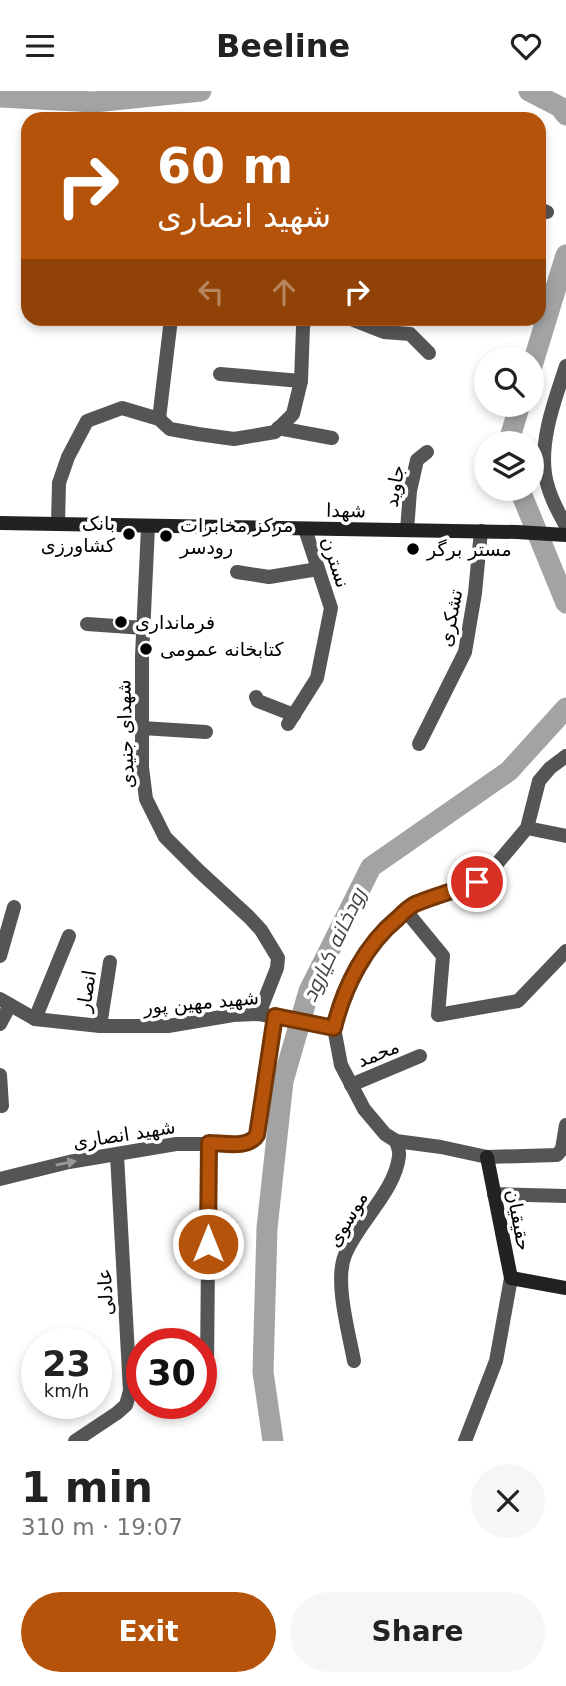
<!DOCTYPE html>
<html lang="en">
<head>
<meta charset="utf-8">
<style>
	:root { --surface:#fff; --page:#f6f6f6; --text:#222; --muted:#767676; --accent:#b45309 }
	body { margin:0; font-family:"DejaVu Sans",Cairo,sans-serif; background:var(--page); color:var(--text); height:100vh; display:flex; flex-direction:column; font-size:26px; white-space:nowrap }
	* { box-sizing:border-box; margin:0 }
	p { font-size:23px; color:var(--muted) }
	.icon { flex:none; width:38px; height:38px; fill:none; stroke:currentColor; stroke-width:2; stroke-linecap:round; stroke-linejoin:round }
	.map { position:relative; height:1350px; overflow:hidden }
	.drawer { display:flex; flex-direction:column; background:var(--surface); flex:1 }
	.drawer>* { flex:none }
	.hud { position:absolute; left:21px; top:21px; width:525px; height:214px; border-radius:21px; box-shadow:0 4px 10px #0003; background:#b45309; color:#fff; overflow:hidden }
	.tools { position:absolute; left:474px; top:256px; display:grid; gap:14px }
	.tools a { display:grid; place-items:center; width:70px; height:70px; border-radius:50%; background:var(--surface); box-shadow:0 4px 10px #0003; font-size:35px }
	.speed { position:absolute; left:21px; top:1237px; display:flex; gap:14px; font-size:35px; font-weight:700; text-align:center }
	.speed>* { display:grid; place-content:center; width:91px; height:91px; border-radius:50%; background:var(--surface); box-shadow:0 4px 10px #0003; line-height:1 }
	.speed small { font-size:18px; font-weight:400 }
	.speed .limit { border:10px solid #d22; background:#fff; color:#111 }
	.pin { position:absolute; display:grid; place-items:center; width:60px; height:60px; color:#fff; margin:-30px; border:4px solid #fff; border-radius:50%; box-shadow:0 2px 7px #0007 }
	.me { position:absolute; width:77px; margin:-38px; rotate:0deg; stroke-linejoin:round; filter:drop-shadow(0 0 5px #0008) }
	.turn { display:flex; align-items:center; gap:24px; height:147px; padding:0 21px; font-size:32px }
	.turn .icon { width:91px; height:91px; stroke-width:2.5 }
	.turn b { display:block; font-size:49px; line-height:60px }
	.lanes { display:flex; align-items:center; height:66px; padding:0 21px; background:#0003; justify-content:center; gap:35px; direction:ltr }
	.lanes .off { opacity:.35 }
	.round { display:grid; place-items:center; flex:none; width:74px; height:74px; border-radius:37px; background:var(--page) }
	.headline { display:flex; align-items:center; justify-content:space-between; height:119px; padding:0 21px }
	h1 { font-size:42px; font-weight:700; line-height:52px }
	.cta { display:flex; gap:14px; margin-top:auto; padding:14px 21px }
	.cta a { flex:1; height:80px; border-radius:42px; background:var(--accent); color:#fff; font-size:28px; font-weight:700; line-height:80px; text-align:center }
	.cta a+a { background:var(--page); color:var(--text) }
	header { display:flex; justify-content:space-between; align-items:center; height:91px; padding:0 21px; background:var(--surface); font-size:32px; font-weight:700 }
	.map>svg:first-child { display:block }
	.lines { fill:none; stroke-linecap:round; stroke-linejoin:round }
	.river { stroke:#a3a3a3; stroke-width:21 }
	.street { stroke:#555; stroke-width:14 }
	.secondary { stroke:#222; stroke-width:14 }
	.oneway { fill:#999 }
	.route-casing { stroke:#753606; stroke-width:18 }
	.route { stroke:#b45309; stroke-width:12 }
	.poi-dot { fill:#000; stroke:#fff; stroke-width:2.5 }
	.labels { text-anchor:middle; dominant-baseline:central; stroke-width:7; stroke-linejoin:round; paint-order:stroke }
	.street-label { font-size:19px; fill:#000; stroke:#fff }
	.poi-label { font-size:19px; fill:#000; stroke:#fff; text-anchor:start }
	.water-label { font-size:21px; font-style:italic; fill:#444; stroke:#fff }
</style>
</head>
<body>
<header><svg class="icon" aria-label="menu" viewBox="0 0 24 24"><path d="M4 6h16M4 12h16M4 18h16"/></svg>Beeline<svg class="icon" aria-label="heart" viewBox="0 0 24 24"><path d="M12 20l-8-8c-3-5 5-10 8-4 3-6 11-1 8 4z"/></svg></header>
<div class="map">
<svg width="566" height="1350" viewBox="0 0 566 1350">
	<rect width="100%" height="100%" fill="#fff"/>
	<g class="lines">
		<g class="river">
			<polyline points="529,0 560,16 566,24"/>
			<polyline points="0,6 94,11 201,0"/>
			<polyline points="532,275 566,164"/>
			<polyline points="512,352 511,343 520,313"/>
			<polyline points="519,397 566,512"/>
			<polyline points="273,1350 263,1281 267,1137 283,990 309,900 371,776 509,680 566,617"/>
		</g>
		<g class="street">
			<polyline points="539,118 547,121"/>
			<polyline points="351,228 384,241 410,243 429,262"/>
			<path d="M566,275C555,309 540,347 545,383C548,402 557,419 566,435"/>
			<polyline points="220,283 301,290"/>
			<polyline points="159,328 171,228"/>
			<polyline points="278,337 332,347"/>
			<polyline points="58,433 59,392 68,366 87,330 122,317 159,328 170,338 198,343 234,348 275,341 293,323 301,290 303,236 305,228"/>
			<polyline points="148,436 142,565 142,676 146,708 165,746 199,780 249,826 261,839 278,867 277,877 259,923"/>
			<polyline points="407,439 410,400 417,369 427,361"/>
			<polyline points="237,481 269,486 318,478"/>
			<polyline points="87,533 144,537"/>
			<polyline points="256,606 258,610 294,624"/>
			<polyline points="288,633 317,587 331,517 305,438"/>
			<polyline points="142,637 206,641"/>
			<polyline points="419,653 465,561 475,502 481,440"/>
			<polyline points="527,737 566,745"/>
			<polyline points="406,820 443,865 438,924 518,910 566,860"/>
			<polyline points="0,865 14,816"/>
			<polyline points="0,908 35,928 100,935 168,935 233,924 259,923 334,937"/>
			<polyline points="35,928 69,845"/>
			<polyline points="0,933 10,914"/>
			<polyline points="100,935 110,871"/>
			<polyline points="0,984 2,1015"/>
			<polyline points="351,994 420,965"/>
			<polyline points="566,1034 562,1058 557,1064 487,1066 441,1056 396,1050 385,1043 364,1018 341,974 334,937 337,924 348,896 362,867 388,835 413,814 477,791 495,775 527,737 539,690 550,677 566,665"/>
			<polyline points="0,1088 69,1071 176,1053 246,1053 253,1050 257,1044 275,925"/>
			<polyline points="494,1103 566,1105"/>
			<path d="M354,1270C349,1242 334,1190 345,1164C358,1131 395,1101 399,1065C400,1060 397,1054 396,1050"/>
			<polyline points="207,1279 209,1052"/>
			<polyline points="75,1350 117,1322 126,1314 130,1300 117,1064"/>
			<polyline points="465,1350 496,1270 511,1187"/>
		</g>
		<g class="secondary">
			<polyline points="0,432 517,441 566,444"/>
			<polyline points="487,1066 511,1187 566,1197"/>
		</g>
	</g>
	<defs><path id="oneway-solid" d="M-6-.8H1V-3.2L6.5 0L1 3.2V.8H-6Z" transform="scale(1.75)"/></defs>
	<use class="oneway" href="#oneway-solid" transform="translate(66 1072) rotate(-11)"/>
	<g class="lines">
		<g class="route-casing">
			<path id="route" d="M208,1153L209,1052C224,1052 248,1058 257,1044L275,925L334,937C344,896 365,854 398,827C403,822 409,816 415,813C434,805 457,799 477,791"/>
		</g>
		<use href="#route" class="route"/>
	</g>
	<g class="poi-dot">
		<circle cx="129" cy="443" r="7"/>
		<circle cx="166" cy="445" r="7"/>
		<circle cx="413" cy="458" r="7"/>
		<circle cx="121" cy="531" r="7"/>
		<circle cx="146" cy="558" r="7"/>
	</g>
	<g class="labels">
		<g class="street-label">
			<text transform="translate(394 395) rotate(-80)">جاوید</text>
			<text transform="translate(346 419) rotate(1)">شهدا</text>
			<text transform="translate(336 471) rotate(72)">نسترن</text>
			<text transform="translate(450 527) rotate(-79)">تشکری</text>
			<text transform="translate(125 643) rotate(-92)">شهدای جنیدی</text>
			<text transform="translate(86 900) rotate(-81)">انصار</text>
			<text transform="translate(201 911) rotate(-5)">شهید مهین پور</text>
			<text transform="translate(378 962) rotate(-22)">محمد</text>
			<text transform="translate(124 1043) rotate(-9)">شهید انصاری</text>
			<text transform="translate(347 1128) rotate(-59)">موسوی</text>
			<text transform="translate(519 1129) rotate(79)">حقیقیان</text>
			<text transform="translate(105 1201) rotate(-93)">عادلی</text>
		</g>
		<g class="poi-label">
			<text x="115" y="432" text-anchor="end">بانک<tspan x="115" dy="22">کشاورزى</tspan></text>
			<text x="180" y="434">مرکز مخابرات<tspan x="180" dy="22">رودسر</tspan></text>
			<text x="427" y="458">مستر برگر</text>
			<text x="135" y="531">فرماندارى</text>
			<text x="160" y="558">کتابخانه عمومى</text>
		</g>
		<g class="water-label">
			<text transform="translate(334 854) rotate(-65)">رودخانه کیارود</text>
		</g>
	</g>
</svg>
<div class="tools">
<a><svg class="icon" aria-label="search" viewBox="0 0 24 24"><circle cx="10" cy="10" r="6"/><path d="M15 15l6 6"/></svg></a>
<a><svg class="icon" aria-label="layers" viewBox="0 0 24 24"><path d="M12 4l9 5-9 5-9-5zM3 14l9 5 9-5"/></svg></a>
</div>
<div class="speed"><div>23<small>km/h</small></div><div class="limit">30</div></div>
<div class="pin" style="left:477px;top:791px;background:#d93025"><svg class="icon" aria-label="arrive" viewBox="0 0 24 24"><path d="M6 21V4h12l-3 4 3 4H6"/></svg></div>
<svg class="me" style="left:208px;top:1153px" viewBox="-20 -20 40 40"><circle r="17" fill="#b45309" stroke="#fff" stroke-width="3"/><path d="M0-11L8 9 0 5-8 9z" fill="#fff"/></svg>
<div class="hud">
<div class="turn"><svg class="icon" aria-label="right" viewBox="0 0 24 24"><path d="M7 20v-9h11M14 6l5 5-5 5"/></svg><div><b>60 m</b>شهید انصاری</div></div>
<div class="lanes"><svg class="icon off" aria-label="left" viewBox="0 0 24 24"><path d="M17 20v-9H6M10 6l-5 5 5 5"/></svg><svg class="icon off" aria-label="ahead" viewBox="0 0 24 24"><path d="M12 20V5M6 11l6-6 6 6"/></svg><svg class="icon" aria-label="right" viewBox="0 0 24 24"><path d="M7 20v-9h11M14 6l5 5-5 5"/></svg></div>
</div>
</div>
<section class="drawer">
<div class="headline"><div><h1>1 min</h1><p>310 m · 19:07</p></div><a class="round"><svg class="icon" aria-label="close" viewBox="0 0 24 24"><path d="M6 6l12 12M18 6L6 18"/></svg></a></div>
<div class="cta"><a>Exit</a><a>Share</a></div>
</section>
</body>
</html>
